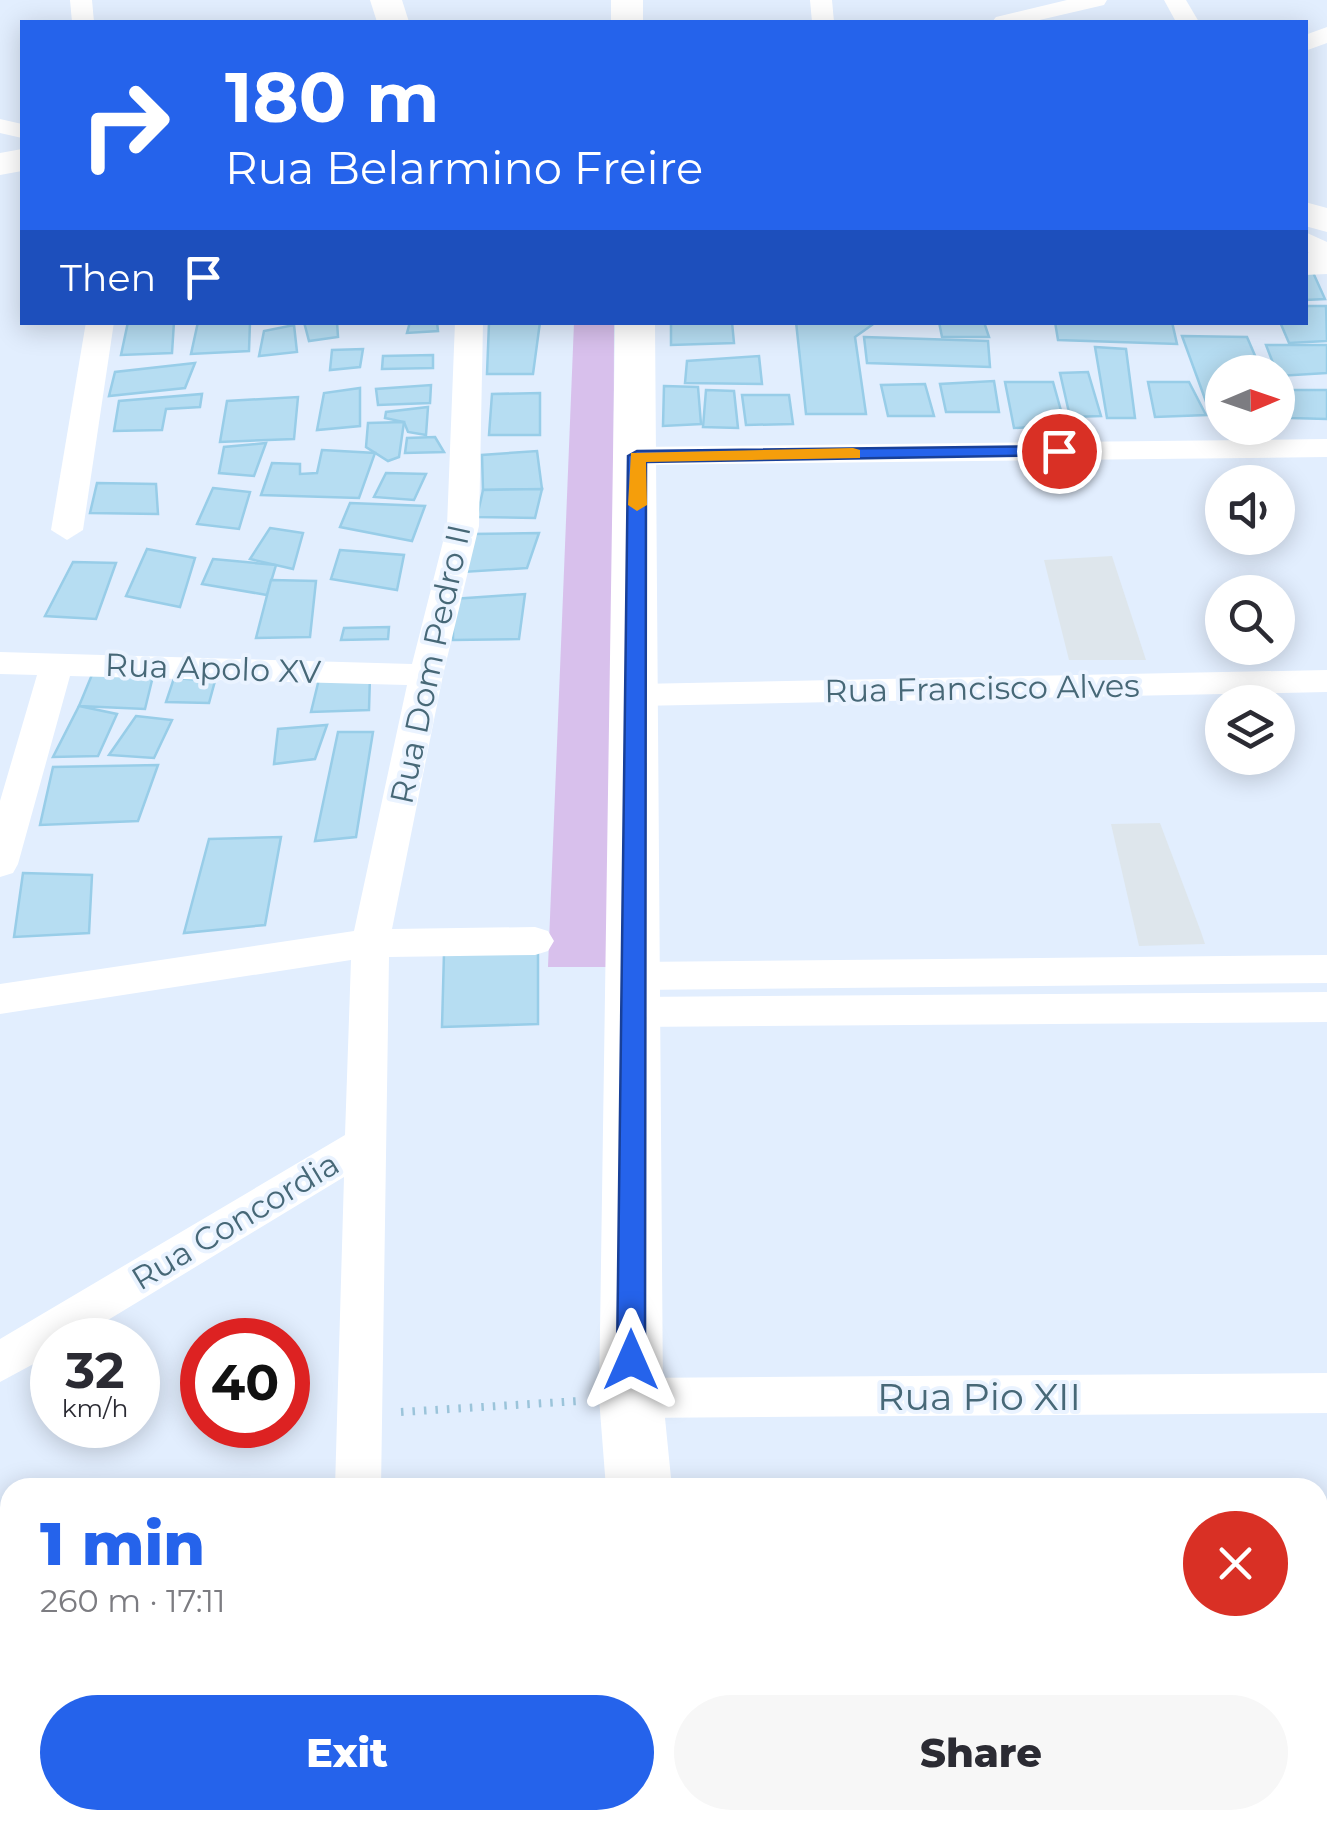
<!DOCTYPE html>
<html lang="en">
<head>
<meta charset="utf-8">
<style>
	:root { --surface:#fff; --page:#f7f7f7; --text:#2b2b33; --muted:#7c7c81; --accent:#2563eb }
	body { margin:0; font-family:Montserrat,sans-serif; background:var(--page); color:var(--text); height:100vh; display:flex; flex-direction:column; font-size:38px; white-space:nowrap }
	* { box-sizing:border-box; margin:0 }
	p { font-size:32px; color:var(--muted) }
	.icon { flex:none; width:55px; height:55px; fill:none; stroke:currentColor; stroke-width:2; stroke-linecap:round; stroke-linejoin:round }
	.map { position:relative; flex:1; overflow:hidden }
	.details { position:absolute; left:0px; top:1478px; width:1328px; height:352px; display:flex; flex-direction:column; background:var(--surface); border-radius:30px 30px 0 0; box-shadow:0 5px 25px #0003 }
	.details>* { flex:none }
	.banner { position:absolute; left:20px; top:20px; width:1288px; height:305px; border-radius:0px; box-shadow:0 5px 25px #0003; background:#2563eb; color:#fff; overflow:hidden }
	.needle { width:65px; rotate:88deg }
	.controls { position:absolute; left:1205px; top:355px; display:grid; gap:20px }
	.controls a { display:grid; place-items:center; width:90px; height:90px; border-radius:50%; background:var(--surface); box-shadow:0 5px 25px #0003; font-size:50px }
	.speed { position:absolute; left:30px; top:1318px; display:flex; gap:20px; font-size:50px; font-weight:700; text-align:center }
	.speed>* { display:grid; place-content:center; width:130px; height:130px; border-radius:50%; background:var(--surface); box-shadow:0 5px 25px #0003; line-height:1 }
	.speed small { font-size:25px; font-weight:400 }
	.speed .limit { border:15px solid #d22; background:#fff; color:#111 }
	.pin { position:absolute; display:grid; place-items:center; width:85px; height:85px; color:#fff; margin:-42px; border:5px solid #fff; border-radius:50%; box-shadow:0 2px 10px #0007 }
	.me { position:absolute; width:110px; margin:-55px; rotate:0deg; stroke-linejoin:round; filter:drop-shadow(0 0 8px #0008) }
	.turn { display:flex; align-items:center; gap:35px; height:210px; padding:0 40px; font-size:45px }
	.turn .icon { width:130px; height:130px; stroke-width:2.5 }
	.turn b { display:block; font-size:70px; line-height:85px }
	.then { display:flex; align-items:center; height:95px; padding:0 40px; background:#0003; gap:20px; font-size:38px }
	.round { display:grid; place-items:center; flex:none; width:105px; height:105px; border-radius:52px; background:var(--page) }
	.summary { display:flex; align-items:center; justify-content:space-between; height:170px; padding:0 40px }
	h1 { font-size:60px; font-weight:800; line-height:75px; color:var(--accent) }
	.button { display:flex; gap:20px; margin-top:auto; padding:20px 40px }
	.button a { flex:1; height:115px; border-radius:60px; background:var(--accent); color:#fff; font-size:40px; font-weight:800; line-height:115px; text-align:center }
	.button a+a { background:var(--page); color:var(--text) }
	.map>svg:first-child { display:block }
	.industrial { fill:#dee6ec }
	.green { fill:#d8c0ec }
	.building { fill:#b6ddf2; stroke:#98cde8; stroke-width:2.5 }
	.lines { fill:none; stroke-linecap:round; stroke-linejoin:round }
	.path { stroke:#9bc4da; stroke-width:8; stroke-dasharray:2.5 9; stroke-linecap:butt }
	.lane { fill:#fff; fill-rule:evenodd }
	.street { fill:#fff; fill-rule:evenodd }
	.secondary { fill:#fff; fill-rule:evenodd }
	.route { fill:#2563eb; stroke:#184099; stroke-width:2.5 }
	.slow { fill:#f59e0b }
	.labels { text-anchor:middle; dominant-baseline:central; stroke-width:8; stroke-linejoin:round; paint-order:stroke }
	.street-label { font-size:32px; fill:#476877; stroke:#eaf3ff }
	.near-street-label { font-size:38px; fill:#476877; stroke:#eaf3ff }
</style>
</head>
<body>
<div class="map">
<svg width="1327" height="1828" viewBox="0 0 1327 1828">
	<rect width="100%" height="100%" fill="#e2eefe"/>
	<g class="industrial">
		<polygon points="1112,556 1146,660 1069,660 1044,560"/>
		<polygon points="1160,823 1201,932 1205,944 1139,946 1111,824"/>
	</g>
	<polygon class="green" points="574,323 614,323 612,967 548,967"/>
	<g class="building">
		<polygon points="1305,268 1311,268 1325,299 1305,300"/>
		<polygon points="1305,306 1326,306 1327,341 1289,343 1280,322 1305,322"/>
		<polygon points="128,322 174,322 172,353 121,355"/>
		<polygon points="198,322 250,322 249,351 191,354"/>
		<polygon points="304,322 337,322 338,337 309,341"/>
		<polygon points="410,322 437,322 438,331 407,333"/>
		<polygon points="540,322 533,374 487,374 489,323"/>
		<polygon points="671,322 732,322 734,343 671,345"/>
		<polygon points="796,322 876,322 855,337 866,414 806,414"/>
		<polygon points="939,322 984,322 989,337 942,337"/>
		<polygon points="1055,322 1172,322 1177,344 1058,340"/>
		<polygon points="294,325 297,352 259,356 264,331"/>
		<polygon points="1182,336 1247,337 1262,372 1222,372 1222,408 1208,407"/>
		<polygon points="864,337 988,341 990,367 867,363"/>
		<polygon points="1266,345 1327,345 1327,373 1278,376"/>
		<polygon points="1095,347 1126,349 1135,418 1107,418"/>
		<polygon points="363,349 360,367 330,370 332,350"/>
		<polygon points="433,355 433,368 382,369 383,356"/>
		<polygon points="759,356 762,384 685,383 687,361"/>
		<polygon points="195,363 185,388 109,396 115,372"/>
		<polygon points="1088,372 1101,416 1070,417 1060,373"/>
		<polygon points="994,381 999,412 946,412 940,384"/>
		<polygon points="1005,382 1053,382 1065,425 1014,428"/>
		<polygon points="1148,382 1189,382 1206,415 1155,417"/>
		<polygon points="925,384 934,416 888,416 881,385"/>
		<polygon points="431,385 430,403 378,405 376,389"/>
		<polygon points="664,386 698,387 701,424 663,426"/>
		<polygon points="360,388 360,426 317,430 324,393"/>
		<polygon points="706,390 734,391 738,428 703,427"/>
		<polygon points="1282,390 1327,390 1327,419 1291,418"/>
		<polygon points="540,393 540,435 489,435 492,394"/>
		<polygon points="202,394 200,407 166,409 162,430 114,431 119,401"/>
		<polygon points="742,395 789,395 793,424 746,425"/>
		<polygon points="298,397 294,439 220,442 227,401"/>
		<polygon points="428,407 426,435 408,432 404,422 385,418 386,412"/>
		<polygon points="404,422 399,457 388,461 366,447 368,423"/>
		<polygon points="435,437 444,452 405,453 407,438"/>
		<polygon points="266,443 254,476 219,473 224,447"/>
		<polygon points="322,450 375,453 359,498 261,495 272,463 300,464 300,474 317,473"/>
		<polygon points="537,451 542,489 483,490 482,455"/>
		<polygon points="386,473 426,474 414,500 374,497"/>
		<polygon points="97,483 156,484 158,514 90,513"/>
		<polygon points="213,488 250,492 239,529 197,524"/>
		<polygon points="542,489 535,518 477,517 483,490"/>
		<polygon points="350,503 425,506 412,541 340,527"/>
		<polygon points="270,528 303,533 293,569 250,559"/>
		<polygon points="539,533 527,568 463,572 471,534"/>
		<polygon points="147,549 195,558 180,607 126,596"/>
		<polygon points="340,550 404,555 397,590 331,579"/>
		<polygon points="213,559 276,565 267,595 202,584"/>
		<polygon points="73,562 116,563 96,619 45,616"/>
		<polygon points="271,580 316,581 310,637 256,638"/>
		<polygon points="525,594 519,639 453,640 453,599"/>
		<polygon points="389,627 388,639 341,640 344,628"/>
		<polygon points="96,665 155,668 145,709 79,706"/>
		<polygon points="320,675 370,676 369,710 311,712"/>
		<polygon points="174,678 215,681 209,703 166,702"/>
		<polygon points="79,706 117,714 98,756 53,757"/>
		<polygon points="136,716 172,720 154,758 109,755"/>
		<polygon points="327,725 315,759 274,764 278,729"/>
		<polygon points="338,732 373,732 356,837 315,841"/>
		<polygon points="158,765 138,821 40,825 53,767"/>
		<polygon points="281,837 265,925 184,933 209,839"/>
		<polygon points="23,873 92,875 89,933 14,937"/>
		<polygon points="538,951 538,1024 442,1027 444,953"/>
	</g>
	<g class="lines">
		<polyline class="path" points="401,1412 579,1401"/>
		<polygon class="lane" points="10,1536 10,1556 0,1557 0,1537"/>
		<g class="street">
			<polygon points="70,0 92,0 94,22 72,22"/>
			<polygon points="810,0 832,0 834,22 812,22"/>
			<polygon points="1067,0 1107,0 1104,5 1031,22 992,22 996,17"/>
			<polygon points="1164,0 1186,0 1199,22 1176,22"/>
			<polygon points="1327,27 1327,43 1305,51 1305,35"/>
			<polygon points="0,119 22,124 22,138 0,133"/>
			<polygon points="1305,232 1327,242 1327,261 1305,251"/>
			<polygon points="86,322 114,322 83,530 67,540 51,530"/>
			<polygon points="455,322 483,322 479,526 443,675 392,929 535,927 548,931 554,941 548,951 535,955 389,957 381,1488 335,1488 344,1177 75,1340 52,1340 52,1354 0,1382 0,1339 345,1135 351,960 0,1014 0,984 354,931 407,685 70,676 18,864 13,873 0,877 0,801 37,675 0,674 0,652 412,664 447,526"/>
			<polygon points="1327,439 1327,457 637,465 622,456 637,447"/>
			<polygon points="1327,670 1327,692 637,706 625,703 620,695 625,687 637,684"/>
			<polygon points="1327,955 1327,983 635,990 621,986 616,976 621,966 635,962"/>
			<polygon points="1327,992 1327,1022 634,1027 620,1023 614,1012 620,1001 634,997"/>
			<polygon points="1327,1373 1327,1413 631,1418 615,1412 608,1398 615,1384 631,1378"/>
			<polygon points="375,1820 427,1820 429,1828 377,1828"/>
		</g>
		<g class="secondary">
			<polygon points="370,0 402,0 409,22 377,22"/>
			<rect x="611" y="0" width="32" height="22"/>
			<polygon points="22,149 22,171 0,175 0,153"/>
			<polygon points="1305,202 1327,208 1327,232 1305,226"/>
			<polygon points="1327,252 1327,274 1305,275 1305,253"/>
			<polygon points="615,322 655,322 663,1398 672,1488 606,1488 599,1398"/>
			<polygon points="649,1820 721,1820 723,1828 649,1828"/>
		</g>
	</g>
	<polygon class="route" points="1059,446 1065,447 1065,455 646,462 645,1360 641,1368 621,1368 617,1360 628,456 637,451"/>
	<polygon class="slow" points="853,448 860,450 860,458 646,462 647,505 637,511 628,505 631,453"/>
	<g class="labels">
		<g class="street-label">
			<text transform="translate(430 664) rotate(-78)">Rua Dom Pedro II</text>
			<text transform="translate(213 668) rotate(2)">Rua Apolo XV</text>
			<text transform="translate(982 688) rotate(-1)">Rua Francisco Alves</text>
			<text transform="translate(235 1221) rotate(-31)">Rua Concordia</text>
		</g>
		<g class="near-street-label">
			<text x="979" y="1396">Rua Pio XII</text>
		</g>
	</g>
</svg>
<div class="controls">
<a><svg class="needle" viewBox="-14 -14 28 28"><path d="M0-13l5 13h-10z" fill="#e53935"/><path d="M0 13l5-13h-10z" fill="#7c7c81"/></svg></a>
<a><svg class="icon" aria-label="sound" viewBox="0 0 24 24"><path d="M4 9h4l5-4v14l-5-4H4zM17 9q2 3 0 6"/></svg></a>
<a><svg class="icon" aria-label="search" viewBox="0 0 24 24"><circle cx="10" cy="10" r="6"/><path d="M15 15l6 6"/></svg></a>
<a><svg class="icon" aria-label="layers" viewBox="0 0 24 24"><path d="M12 4l9 5-9 5-9-5zM3 14l9 5 9-5"/></svg></a>
</div>
<div class="speed"><div>32<small>km/h</small></div><div class="limit">40</div></div>
<div class="pin" style="left:1059px;top:451px;background:#d93025"><svg class="icon" aria-label="arrive" viewBox="0 0 24 24"><path d="M6 21V4h12l-3 4 3 4H6"/></svg></div>
<svg class="me" style="left:631px;top:1360px" viewBox="-20 -20 40 40"><path d="M0-17L14 15 0 8-14 15z" fill="#2563eb" stroke="#fff" stroke-width="4"/></svg>
<div class="banner">
<div class="turn"><svg class="icon" aria-label="right" viewBox="0 0 24 24"><path d="M7 20v-9h11M14 6l5 5-5 5"/></svg><div><b>180 m</b>Rua Belarmino Freire</div></div>
<div class="then">Then<svg class="icon" aria-label="arrive" viewBox="0 0 24 24"><path d="M6 21V4h12l-3 4 3 4H6"/></svg></div>
</div>
<section class="details">
<div class="summary"><div><h1>1 min</h1><p>260 m · 17:11</p></div><a class="round" style="background:#d93025;color:#fff"><svg class="icon" aria-label="close" viewBox="0 0 24 24"><path d="M6 6l12 12M18 6L6 18"/></svg></a></div>
<div class="button"><a>Exit</a><a>Share</a></div>
</section>
</div>
</body>
</html>
